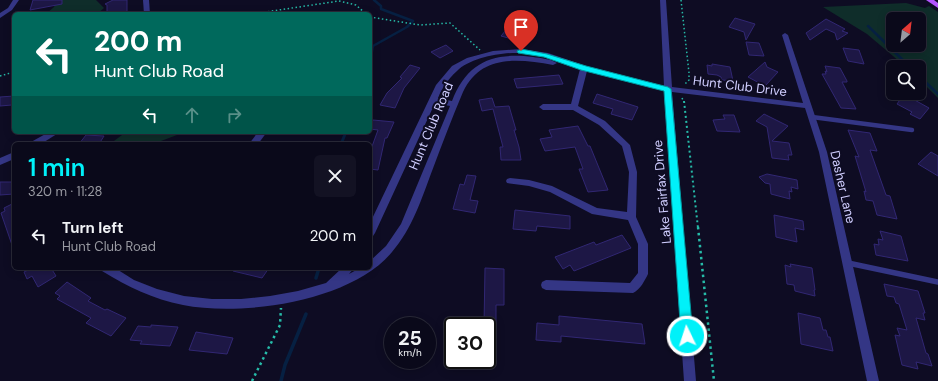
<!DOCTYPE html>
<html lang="en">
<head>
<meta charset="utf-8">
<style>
	:root { --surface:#0a091a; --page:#131223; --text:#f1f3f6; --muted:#999aa2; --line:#2a2a39; --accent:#00f1f9 }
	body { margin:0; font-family:"DM Sans",sans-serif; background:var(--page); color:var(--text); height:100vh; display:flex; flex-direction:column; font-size:15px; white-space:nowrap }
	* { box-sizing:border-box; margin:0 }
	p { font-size:13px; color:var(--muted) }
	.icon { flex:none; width:22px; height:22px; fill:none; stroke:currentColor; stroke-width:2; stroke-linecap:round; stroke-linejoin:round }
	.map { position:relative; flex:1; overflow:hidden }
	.drawer { position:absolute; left:12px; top:142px; width:360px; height:128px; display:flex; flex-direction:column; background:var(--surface); border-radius:6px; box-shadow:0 2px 10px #0003,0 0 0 1px var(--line) }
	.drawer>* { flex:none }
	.hud { position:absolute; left:12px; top:12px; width:360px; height:122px; border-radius:6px; box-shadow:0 2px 10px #0003,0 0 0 1px var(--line); background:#00695c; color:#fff; overflow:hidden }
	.needle { width:26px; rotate:28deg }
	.fabs { position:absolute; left:886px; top:12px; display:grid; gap:8px }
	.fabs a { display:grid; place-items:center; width:40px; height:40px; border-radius:6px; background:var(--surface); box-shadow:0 2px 10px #0003,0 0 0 1px var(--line); font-size:20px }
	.speed { position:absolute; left:384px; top:317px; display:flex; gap:8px; font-size:20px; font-weight:700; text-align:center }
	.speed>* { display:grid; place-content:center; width:52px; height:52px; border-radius:50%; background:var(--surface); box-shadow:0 2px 10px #0003,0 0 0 1px var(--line); line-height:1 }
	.speed small { font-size:10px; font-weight:400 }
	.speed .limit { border:2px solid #111; border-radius:6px; background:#fff; color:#111 }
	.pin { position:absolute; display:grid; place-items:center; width:34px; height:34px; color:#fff; margin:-41px -17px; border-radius:50% 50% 50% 0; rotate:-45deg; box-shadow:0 0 4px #0007 }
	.pin .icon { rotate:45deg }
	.me { position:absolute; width:44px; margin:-22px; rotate:356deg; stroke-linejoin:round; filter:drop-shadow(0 0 3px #0008) }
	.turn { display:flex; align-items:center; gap:14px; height:84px; padding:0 16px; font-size:18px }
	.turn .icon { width:52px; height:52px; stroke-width:2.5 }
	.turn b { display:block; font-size:28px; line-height:34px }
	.lanes { display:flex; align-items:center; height:38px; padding:0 16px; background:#0003; justify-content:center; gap:20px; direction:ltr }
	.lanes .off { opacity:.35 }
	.round { display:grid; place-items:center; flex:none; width:42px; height:42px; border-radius:6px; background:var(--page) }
	.summary { display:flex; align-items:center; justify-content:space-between; height:68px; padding:0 16px }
	h1 { font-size:24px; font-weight:600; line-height:30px; color:var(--accent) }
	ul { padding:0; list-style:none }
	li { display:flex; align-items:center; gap:12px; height:52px; padding:0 16px }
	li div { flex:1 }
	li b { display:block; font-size:15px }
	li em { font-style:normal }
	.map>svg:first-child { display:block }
	.green { fill:#0f2d2a; fill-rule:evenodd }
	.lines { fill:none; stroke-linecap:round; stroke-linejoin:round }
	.stream-far2 { stroke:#062042; stroke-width:2.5 }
	.stream-far1 { stroke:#062042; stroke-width:3 }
	.stream { stroke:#062042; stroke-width:3.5 }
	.building { fill:#1d1745; stroke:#312773 }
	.path-far2 { stroke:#26bba8; stroke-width:1.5; stroke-dasharray:1.5 2.5; stroke-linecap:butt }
	.path-far1 { stroke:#26bba8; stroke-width:2; stroke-dasharray:2 3; stroke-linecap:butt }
	.path { stroke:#26bba8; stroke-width:2.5; stroke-dasharray:2.5 3.5; stroke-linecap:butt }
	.lane-far1 { stroke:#343685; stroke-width:4.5 }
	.lane { stroke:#343685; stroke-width:5.5 }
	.street { fill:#343685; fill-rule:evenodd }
	.primary { fill:#b455ff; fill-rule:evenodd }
	.route { fill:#00f1f9; stroke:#009da2 }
	.labels { text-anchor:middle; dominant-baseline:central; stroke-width:4; stroke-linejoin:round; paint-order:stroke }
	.street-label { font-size:13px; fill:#d0ceff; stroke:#0e0c23 }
</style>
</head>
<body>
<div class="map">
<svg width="938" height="381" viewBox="0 0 938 381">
	<rect width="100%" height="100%" fill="#0e0c23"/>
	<g class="green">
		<polygon points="57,0 96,0 104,8 97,14 46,14 54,7"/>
		<path d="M906,3L925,8L929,6L938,12V98L919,79V67H906L867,34L823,7ZM893,19H919V45H893Z"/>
		<polygon points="126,132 185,132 153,144 110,144"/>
	</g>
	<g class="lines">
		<g class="stream-far2">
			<polyline points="868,26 910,67"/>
			<polyline points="370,62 373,46 407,27 413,21 381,9 381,6 374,0"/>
			<polyline points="919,76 938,94"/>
		</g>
		<polyline class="stream-far1" points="341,144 346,132"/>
		<g class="stream">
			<polyline points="316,278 319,268"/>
			<polyline points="281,381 285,365 306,314"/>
		</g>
	</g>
	<g class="building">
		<polygon points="33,0 62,0 62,4 30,10"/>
		<polygon points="113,0 127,0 127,14 107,14 107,5 105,4"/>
		<polygon points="735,18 755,24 746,40 744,32 729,27"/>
		<polygon points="826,19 845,29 842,31 848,33 837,40 835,33 826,29 810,40 806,33"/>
		<polygon points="506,30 516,32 512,39 501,36"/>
		<polygon points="746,42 759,43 764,56 749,55"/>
		<polygon points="446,45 453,51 440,58 431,52"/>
		<polygon points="843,48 859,50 864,64 848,61"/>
		<polygon points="765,62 767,67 778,72 765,86 748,77"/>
		<polygon points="712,64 730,67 733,81 722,80 721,77 717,75 708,74 707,65 712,66"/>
		<polygon points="410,65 420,68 404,88 395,108 380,105 387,93 402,78 400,77"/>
		<polygon points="825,66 840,68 847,81 847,82 842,82 856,109 841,108 822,74 826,74 825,71 827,72"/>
		<polygon points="559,75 563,84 517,88 514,79"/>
		<polygon points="597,94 638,107 632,120 611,114 613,109 593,103"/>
		<polygon points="14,96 12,105 0,106 0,97"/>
		<polygon points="902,97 909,100 911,98 929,108 920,119 910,114 912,112 897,104"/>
		<polygon points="492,98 495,107 509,106 516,130 514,130 519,147 521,160 501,160 500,147 503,147 493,109 482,111 479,100"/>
		<polygon points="764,114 788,126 772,141 789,143 792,155 788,155 789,160 772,158 767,127 756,121"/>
		<polygon points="723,115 734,115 740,132 717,131 713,120 725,119"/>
		<polygon points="373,120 394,122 387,138 385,138 378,170 370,169 370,152 378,130 370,129"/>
		<polygon points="578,126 588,146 590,146 608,190 588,192 579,169 583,169 575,147 545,151 540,139 552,137 549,130"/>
		<polygon points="848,130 870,133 877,151 870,150 886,195 890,196 897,219 877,215 873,201 866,200 864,191 866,192 855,156 859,157"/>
		<polygon points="86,135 104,136 99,144 79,144"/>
		<polygon points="931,152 938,156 938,176 918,164"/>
		<polygon points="767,174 797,180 798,189 791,187 792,192 789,191 790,199 771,194 770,184 765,183 759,177"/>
		<polygon points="467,175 476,176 470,200 478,201 475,213 453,209 460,184 464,185"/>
		<polygon points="0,182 14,182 14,194 0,195"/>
		<polygon points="14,203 14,247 13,248 1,213 5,211 4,208"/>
		<polygon points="515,210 570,216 570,229 537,226 536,231 513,229"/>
		<polygon points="774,215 803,221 804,230 795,228 797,242 776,237"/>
		<polygon points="880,231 901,236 908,261 876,255 874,244 879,245 878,239 883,240"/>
		<polygon points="622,235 631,248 574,271 570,265 563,269 555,257 594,242 596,245"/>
		<polygon points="790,264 812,268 815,290 814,290 815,296 795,291 794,285 787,284 785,265 791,267"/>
		<polygon points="27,268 51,268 56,276 38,287 32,276 27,279 24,272 28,270"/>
		<polygon points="234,268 269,268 262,278 233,271"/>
		<polygon points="485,268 504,269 504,305 496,305 496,326 484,326"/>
		<polygon points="67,282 91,298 88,301 105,310 107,309 126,318 111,336 86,323 91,318 57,299 60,296 55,293"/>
		<polygon points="884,284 918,291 925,313 923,313 925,320 916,318 926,353 928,354 932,366 916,362 918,369 902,365 895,335 900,336 897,328 907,330 899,304 896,303 894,297 887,296"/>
		<polygon points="798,313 820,318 823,330 826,330 828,337 830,337 833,351 801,344"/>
		<polygon points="559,316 642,324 645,344 561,336 561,342 536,340 537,323 559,325"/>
		<polygon points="151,325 178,327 170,346 140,344 142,341 130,340 138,326 151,327"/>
		<polygon points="196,332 233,338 227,354 189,350"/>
	</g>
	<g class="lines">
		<g class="path-far2">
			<polyline points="681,0 689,73 689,80 685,84"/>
			<polyline points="201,14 237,14"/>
			<polyline points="252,14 339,1 356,5 366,14"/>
			<polyline points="370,17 420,25 450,23 480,50"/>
			<polyline points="0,76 14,72"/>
			<polyline points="682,98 684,102"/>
		</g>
		<polyline class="path-far1" points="684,101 698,228"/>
		<g class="path">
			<polyline points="698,227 714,381"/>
			<polyline points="252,381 280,325 281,308"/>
		</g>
		<polyline class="lane-far1" points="812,117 912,130"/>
		<polyline class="lane" points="848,263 938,282"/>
		<g class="street">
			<polygon points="13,0 19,0 12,10 0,18 0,13 8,8"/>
			<polygon points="143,0 149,0 150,14 144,14"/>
			<path d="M660,0H666L672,87L803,103L782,35L785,33L788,35L827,152L879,381H867L819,152L805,108L672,92L696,381H684L664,91L587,71L578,106L605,121L630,145L637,172L636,217L648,244V274C645,280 640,290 633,293L546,290L542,288L541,285L542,282L546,280L630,283L638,273V244L628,220L592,214L550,192L529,186L507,183L506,181L507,179L510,178L529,180L552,186L597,208L627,212L629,172L622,146L599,125L573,110H543L539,107L543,104H571L580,69C561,63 541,54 521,53C502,52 470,58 457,71C448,79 442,88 438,98L452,101C467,62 493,52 533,57C540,58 551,59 557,63L553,65C518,59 481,54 463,92C452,118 442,144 432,171C422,198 412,229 392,252C352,301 243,317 183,305C153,299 128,287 102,271L101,268H115L134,280L157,289L184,296L212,299H241L270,296L298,291L326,283L342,268H354L349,274L360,268H370V261L386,246L401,224L450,106L435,103L375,233L373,236L370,237V223L436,85L452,66L467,58L493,51L521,49L548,53L586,66L664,86Z"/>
			<polygon points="49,132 60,132 41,144 30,144 31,142"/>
			<polygon points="258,132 267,132 258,144 249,144"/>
			<polygon points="14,152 14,159 0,165 0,158"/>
		</g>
		<polygon class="primary" points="926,0 934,0 938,3 938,8"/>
	</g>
	<polygon class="route" points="521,49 547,54 586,66 668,87 671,89 693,336 691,340 687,341 683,340 681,336 664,91 581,70 544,57 518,53 517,51"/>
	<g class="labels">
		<g class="street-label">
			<text transform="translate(740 86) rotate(7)">Hunt Club Drive</text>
			<text transform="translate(431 126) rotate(-67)">Hunt Club Road</text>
			<text transform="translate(843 187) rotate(77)">Dasher Lane</text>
			<text transform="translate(662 192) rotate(-95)">Lake Fairfax Drive</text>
		</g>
	</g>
</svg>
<div class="fabs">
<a><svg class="needle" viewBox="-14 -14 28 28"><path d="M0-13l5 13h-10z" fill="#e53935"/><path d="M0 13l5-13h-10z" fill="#999aa2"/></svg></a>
<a><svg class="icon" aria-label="search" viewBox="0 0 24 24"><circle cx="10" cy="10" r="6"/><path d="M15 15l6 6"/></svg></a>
</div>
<div class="speed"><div>25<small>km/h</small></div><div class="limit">30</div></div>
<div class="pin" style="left:521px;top:51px;background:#d93025"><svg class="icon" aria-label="arrive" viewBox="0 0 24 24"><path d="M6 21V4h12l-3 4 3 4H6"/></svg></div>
<svg class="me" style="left:687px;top:336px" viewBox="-20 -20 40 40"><circle r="17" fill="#00f1f9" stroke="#fff" stroke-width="3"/><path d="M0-11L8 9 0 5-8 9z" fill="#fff"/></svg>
<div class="hud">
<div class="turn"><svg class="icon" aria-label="left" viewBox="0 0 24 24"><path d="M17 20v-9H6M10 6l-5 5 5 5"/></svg><div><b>200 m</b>Hunt Club Road</div></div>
<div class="lanes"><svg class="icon" aria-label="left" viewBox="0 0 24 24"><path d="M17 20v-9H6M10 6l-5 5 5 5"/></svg><svg class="icon off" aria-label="ahead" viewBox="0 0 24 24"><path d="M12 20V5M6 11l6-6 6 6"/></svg><svg class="icon off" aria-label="right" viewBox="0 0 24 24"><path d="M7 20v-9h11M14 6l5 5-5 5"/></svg></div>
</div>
<section class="drawer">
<div class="summary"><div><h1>1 min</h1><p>320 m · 11:28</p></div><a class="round"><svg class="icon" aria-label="close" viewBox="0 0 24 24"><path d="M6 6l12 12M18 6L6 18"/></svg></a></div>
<ul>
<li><svg class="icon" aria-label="left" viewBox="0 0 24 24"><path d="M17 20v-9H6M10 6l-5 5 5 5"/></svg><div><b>Turn left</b><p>Hunt Club Road</p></div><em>200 m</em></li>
</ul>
</section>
</div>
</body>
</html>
